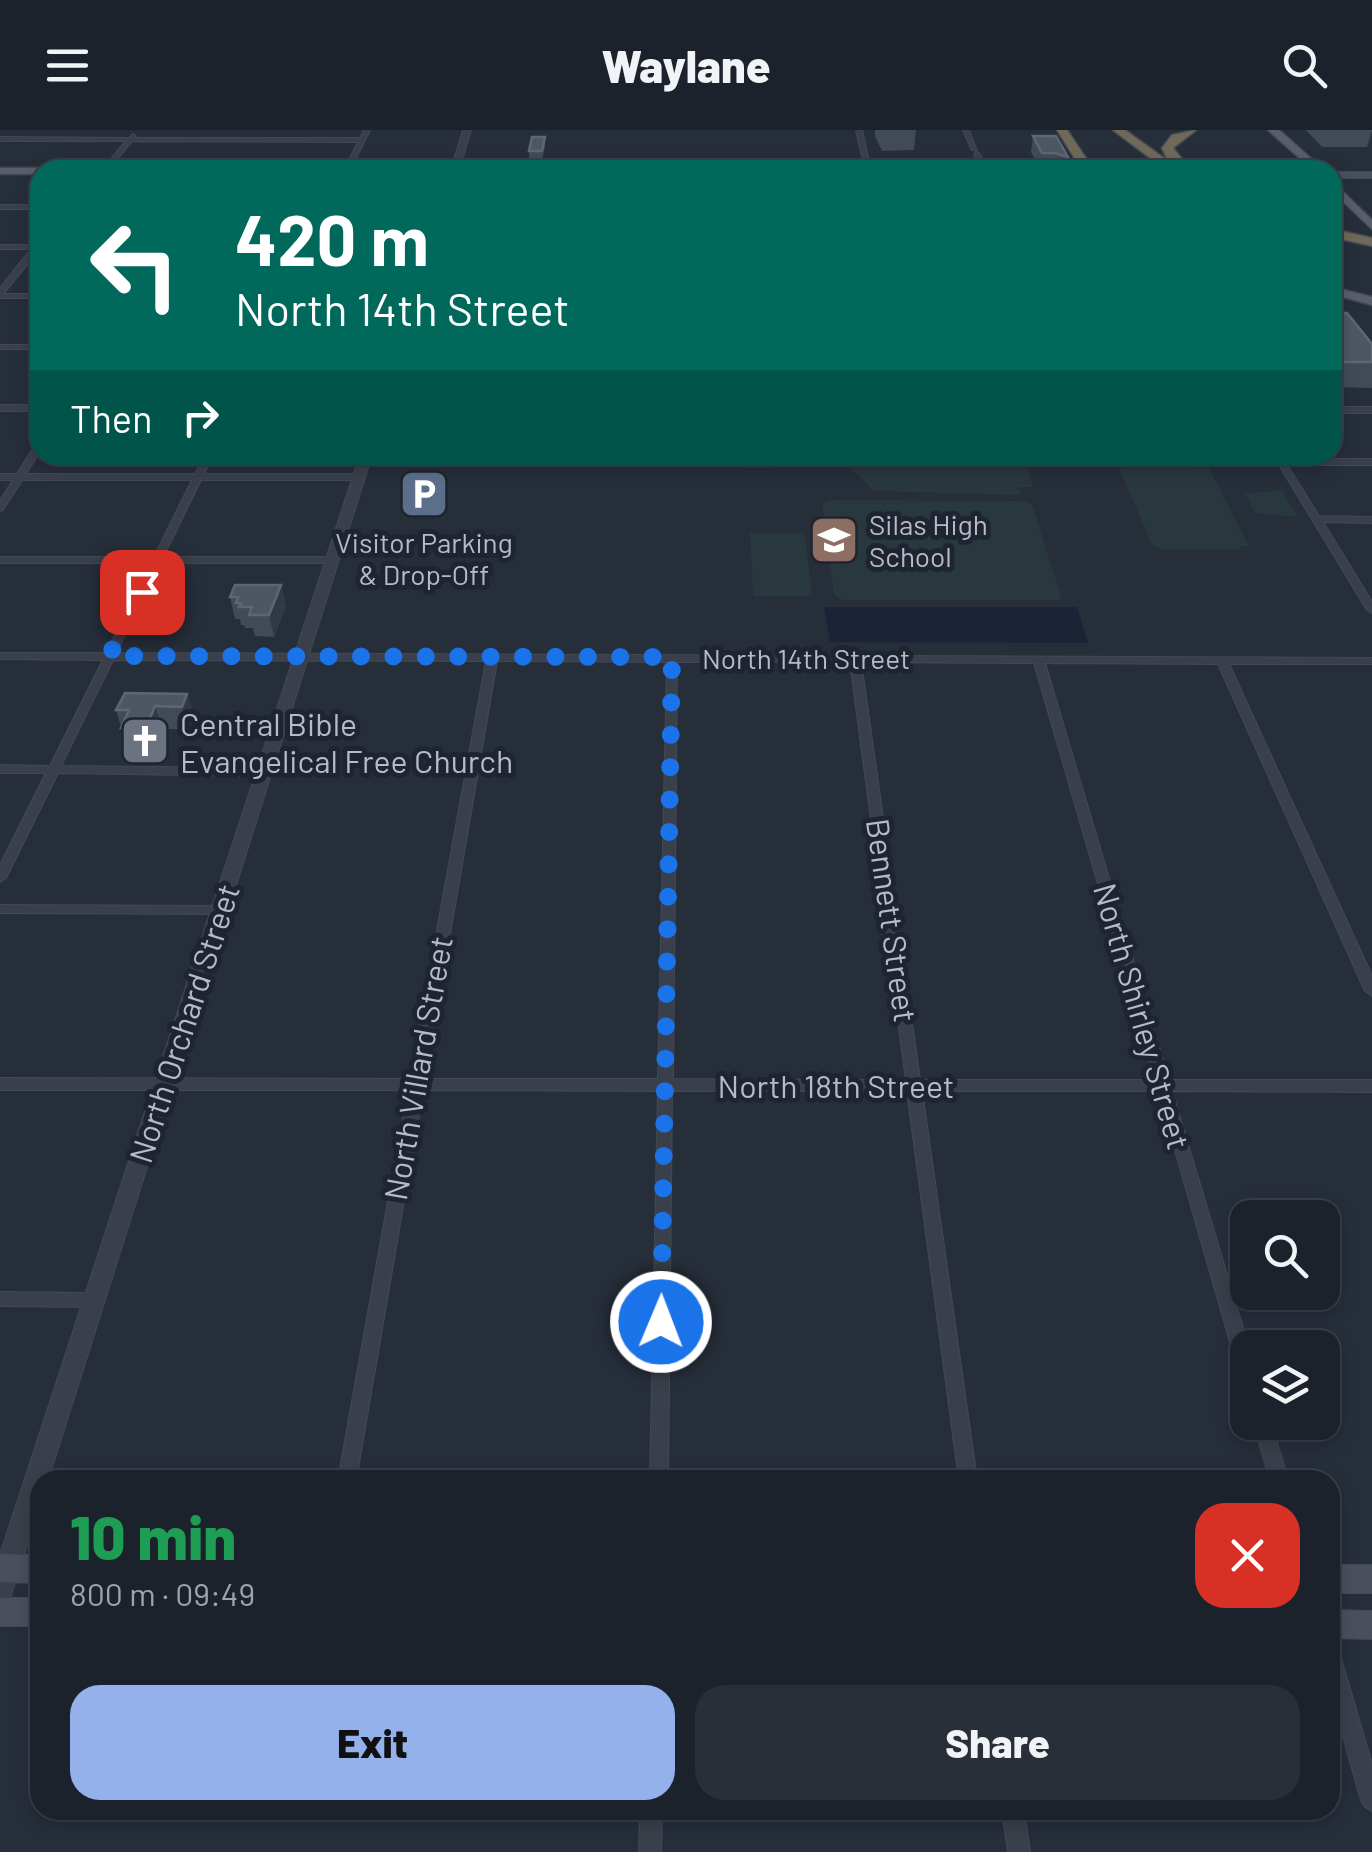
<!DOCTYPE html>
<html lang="en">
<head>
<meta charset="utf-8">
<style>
	:root { --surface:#1c222c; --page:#292f38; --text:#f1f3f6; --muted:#a0a4a9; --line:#3a3f48; --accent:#95b1eb }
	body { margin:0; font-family:Barlow,sans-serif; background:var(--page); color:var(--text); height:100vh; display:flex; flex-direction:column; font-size:38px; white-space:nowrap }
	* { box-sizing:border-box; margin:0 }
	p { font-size:32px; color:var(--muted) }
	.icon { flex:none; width:55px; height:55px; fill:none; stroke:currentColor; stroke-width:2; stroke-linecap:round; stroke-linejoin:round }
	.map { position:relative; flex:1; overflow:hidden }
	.side { position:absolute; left:30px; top:1340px; width:1310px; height:350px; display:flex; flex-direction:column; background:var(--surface); border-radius:30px; box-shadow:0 5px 15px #0003,0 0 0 2px var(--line) }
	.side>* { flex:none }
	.hud { position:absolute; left:30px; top:30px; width:1312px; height:305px; border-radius:30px; box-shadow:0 5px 15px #0003,0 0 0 2px var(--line); background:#00695c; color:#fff; overflow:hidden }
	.tools { position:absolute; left:1230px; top:1070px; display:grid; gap:20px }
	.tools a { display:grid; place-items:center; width:110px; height:110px; border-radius:20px; background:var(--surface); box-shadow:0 5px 15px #0003,0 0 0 2px var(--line); font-size:50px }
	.pin { position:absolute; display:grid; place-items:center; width:85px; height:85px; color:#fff; margin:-42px; border-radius:20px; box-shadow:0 5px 15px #0006 }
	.me { position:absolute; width:110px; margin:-55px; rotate:1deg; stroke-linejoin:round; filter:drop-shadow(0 0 8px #0008) }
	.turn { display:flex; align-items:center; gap:35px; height:210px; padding:0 40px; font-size:45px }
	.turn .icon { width:130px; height:130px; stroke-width:2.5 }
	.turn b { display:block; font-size:70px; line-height:85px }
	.then { display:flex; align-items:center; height:95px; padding:0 40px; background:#0003; gap:20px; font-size:38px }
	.round { display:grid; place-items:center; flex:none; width:105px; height:105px; border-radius:30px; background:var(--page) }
	.headline { display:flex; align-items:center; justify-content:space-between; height:170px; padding:0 40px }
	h1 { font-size:60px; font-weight:800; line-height:75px; color:#1e9e55 }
	.button { display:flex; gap:20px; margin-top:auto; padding:20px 40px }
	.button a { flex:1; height:115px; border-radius:30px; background:var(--accent); color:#111; font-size:40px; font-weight:800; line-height:115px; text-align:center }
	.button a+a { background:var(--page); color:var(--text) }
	header { display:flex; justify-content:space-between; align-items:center; height:130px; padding:0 40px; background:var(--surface); font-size:45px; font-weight:800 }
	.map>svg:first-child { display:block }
	.green { fill:#28383c }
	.water { fill:#1b2437 }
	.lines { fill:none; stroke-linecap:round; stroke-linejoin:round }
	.minor-casing { stroke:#434954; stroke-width:2 }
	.tertiary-casing { stroke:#434954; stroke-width:2 }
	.secondary-casing { stroke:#434954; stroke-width:2 }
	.primary-casing { stroke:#434954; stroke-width:3 }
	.motorway-casing { stroke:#454b56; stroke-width:3 }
	.minor { fill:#3a404b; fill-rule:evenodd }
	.tertiary { fill:#3a404b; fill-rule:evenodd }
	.secondary { fill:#494f5d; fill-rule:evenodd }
	.primary { fill:#585f6b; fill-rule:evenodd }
	.motorway { fill:#706858; fill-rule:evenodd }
	.wall { fill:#424a58 }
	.shaded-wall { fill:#313947 }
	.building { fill:#4e5664; stroke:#5e6673; stroke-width:2.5 }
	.route { stroke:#1a73e8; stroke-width:18; stroke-dasharray:0 32.4 }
	.labels { text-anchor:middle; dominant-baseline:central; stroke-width:10; stroke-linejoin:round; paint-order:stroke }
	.far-poi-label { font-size:28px; fill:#b6bbc6; stroke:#1f2530; text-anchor:start }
	.far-street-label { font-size:28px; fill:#b6bbc6; stroke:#1f2530 }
	.poi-label { font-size:32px; fill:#b6bbc6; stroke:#1f2530; text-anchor:start }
	.street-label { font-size:32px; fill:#b6bbc6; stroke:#1f2530 }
</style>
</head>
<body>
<header><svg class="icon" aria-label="menu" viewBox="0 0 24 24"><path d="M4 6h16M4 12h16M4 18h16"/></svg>Waylane<svg class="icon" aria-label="search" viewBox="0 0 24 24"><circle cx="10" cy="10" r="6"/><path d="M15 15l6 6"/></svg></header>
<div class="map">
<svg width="1372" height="1722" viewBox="0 0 1372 1722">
	<rect width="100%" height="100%" fill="#262e3a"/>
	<g class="green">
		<polygon points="747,325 1023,325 1033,357 1018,357 1021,365 874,361 843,330 809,337 746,338"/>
		<polygon points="1126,335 1209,338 1249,416 1240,416 1242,420 1162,419 1152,415 1119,338 1126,338"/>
		<polygon points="1282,360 1298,387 1255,383 1245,364"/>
		<polygon points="829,370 1026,371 1032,374 1061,466 1059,470 842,470 834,465 822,373"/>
		<polygon points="750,403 805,403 812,466 753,466"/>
	</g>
	<polygon class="water" points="824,477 1077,477 1088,513 830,512"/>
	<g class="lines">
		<g class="minor-casing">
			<g id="minor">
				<polygon points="364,0 370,0 350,40 344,40 358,12 132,11 108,40 102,40 126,11 0,11 0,7 129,8 133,4 136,6 135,8 360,8"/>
				<polygon points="856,0 862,0 871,40 865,40"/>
				<polygon points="963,0 969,0 977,21 972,20"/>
				<polygon points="977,22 980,24 986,40 980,40 974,24"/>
				<rect x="0" y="75" width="40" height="4"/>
				<polygon points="40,111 40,119 3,164 40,164 40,168 0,168 0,158 31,119 0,119 0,115 35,115"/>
				<rect x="0" y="215" width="40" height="4"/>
				<rect x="0" y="275" width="40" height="6"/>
				<rect x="1332" y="277" width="40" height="6"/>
				<path d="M40,311V321L26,344H195L205,325H213L204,344H359L364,347L359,350H201L163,427H333L338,430L333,433H161L116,523L1372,528V534H1229L1372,846V866L1365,861L1218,534L1045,533L1169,950H1372V962L1172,961L1249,1218L1248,1251L1242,1248L1239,1243L1158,961H922L977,1350H959L907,961H672L668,1350H650L658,961L423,960L356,1350H338L408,960H0V948L410,949L486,531L113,530L61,636L264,638L270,642L264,646L58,643L6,748L0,752V735L46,643H0V635L50,636L103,530L0,529V523H106L151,433H0V427H154L192,350H22L3,380L0,381V371L13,350H0V344H17L37,312ZM497,531L667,532L658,949H425ZM677,532H850L906,950L673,949ZM861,532L1034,533L1155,950H920Z"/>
				<polygon points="1273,325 1281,325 1284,329 1372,329 1372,335 1287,335 1319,386 1372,387 1372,393 1323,392 1372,472 1372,483 1367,480"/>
				<polygon points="0,775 220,776 227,780 220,784 0,783"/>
				<polygon points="0,1162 94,1163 100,1165 102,1170 100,1175 94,1177 0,1176"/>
				<polygon points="1253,1292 1271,1292 1288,1350 1270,1350"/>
				<polygon points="1330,1515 1337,1518 1340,1525 1372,1634 1372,1681 1365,1677 1361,1670 1330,1560"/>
				<polygon points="640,1680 662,1680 661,1722 639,1722"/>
				<polygon points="1002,1680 1024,1680 1030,1722 1008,1722"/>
			</g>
		</g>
		<g class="tertiary-casing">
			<g id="tertiary">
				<polygon points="463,0 471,0 459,40 451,40"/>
				<polygon points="360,325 372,325 48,1350 40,1350 40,1374 12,1462 9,1471 0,1474 0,1425"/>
			</g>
		</g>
		<g class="secondary-casing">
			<g id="secondary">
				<rect x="1332" y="42" width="40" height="6"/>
				<polygon points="0,1424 40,1425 40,1453 0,1452"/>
				<rect x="1330" y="1435" width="42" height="28"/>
				<rect x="0" y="1468" width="40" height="28"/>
				<polygon points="1330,1480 1372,1481 1372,1509 1330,1508"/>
			</g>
		</g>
		<g class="primary-casing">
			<g id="primary">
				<polygon points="1268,0 1279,0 1324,40 1313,40"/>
				<polygon points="0,38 40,38 44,40 40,40 40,44 0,44"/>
				<polygon points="1332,51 1372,90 1372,99 1332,61"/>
				<polygon points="1332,157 1372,167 1372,175 1332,164"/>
			</g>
		</g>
		<g class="motorway-casing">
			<g id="motorway">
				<polygon points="1057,0 1067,0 1094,40 1082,40"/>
				<polygon points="1113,0 1125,0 1168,31 1162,18 1172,5 1196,0 1173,18 1191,40 1166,40"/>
				<polygon points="1332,99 1372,108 1372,116 1332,107"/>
			</g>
		</g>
		<use href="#minor" class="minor"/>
		<use href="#tertiary" class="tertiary"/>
		<use href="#secondary" class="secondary"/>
		<use href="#primary" class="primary"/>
		<use href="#motorway" class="motorway"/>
	</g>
	<g class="wall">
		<polygon points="875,0 916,0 914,20 882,21 875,6"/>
		<polygon points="1306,0 1372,0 1372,1 1367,17 1322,17"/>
		<polygon points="1033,6 1068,27 1066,40 1040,39 1031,22"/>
		<polygon points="545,7 545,16 542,30 529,30 529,21"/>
		<polygon points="1332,183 1372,214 1372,258 1332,257"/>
		<polygon points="281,455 286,477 274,507 255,506 253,498 245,498 244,495 241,495 240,489 235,489 230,467"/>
		<polygon points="187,564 194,586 188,599 162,599 153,620 128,620 116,580"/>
	</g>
	<g class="shaded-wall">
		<polygon points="281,455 286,477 274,507 269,485"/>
		<polygon points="187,564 194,586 188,599 182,577"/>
		<polygon points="155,576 162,599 153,620 146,598"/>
	</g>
	<g class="building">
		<polygon points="1033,6 1056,6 1068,27 1054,23 1042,23"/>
		<polygon points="532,7 545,7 542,21 529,21"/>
		<polygon points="762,35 786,35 787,40 762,40"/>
		<polygon points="1332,183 1347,183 1372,214 1372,232 1332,232"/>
		<polygon points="235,455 281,455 269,485 249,485 252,477 239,477 241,473 236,473 238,467 230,467"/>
		<polygon points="125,563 187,564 182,577 155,576 146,598 121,598 129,580 116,580"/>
	</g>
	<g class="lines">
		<polyline class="route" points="142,462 109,526 672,527 661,1192"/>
	</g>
	<defs>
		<g id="parking-square" transform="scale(2.5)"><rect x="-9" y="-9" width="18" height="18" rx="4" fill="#5c6f8a" stroke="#1f2530"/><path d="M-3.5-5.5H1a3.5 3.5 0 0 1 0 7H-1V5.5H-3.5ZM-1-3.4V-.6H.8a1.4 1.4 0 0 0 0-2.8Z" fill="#fff"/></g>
		<g id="school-square" transform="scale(2.5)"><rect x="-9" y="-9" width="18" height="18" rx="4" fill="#8d6e63" stroke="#1f2530"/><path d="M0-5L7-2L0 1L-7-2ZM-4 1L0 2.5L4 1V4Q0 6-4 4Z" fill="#fff"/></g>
		<g id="church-square" transform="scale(2.5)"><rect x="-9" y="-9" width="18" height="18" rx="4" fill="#6b7280" stroke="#1f2530"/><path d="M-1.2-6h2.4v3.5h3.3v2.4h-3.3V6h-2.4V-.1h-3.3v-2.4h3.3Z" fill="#fff"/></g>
	</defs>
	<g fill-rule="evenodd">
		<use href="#parking-square" x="424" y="364"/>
		<use href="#school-square" x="834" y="410"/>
		<use href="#church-square" x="145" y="611"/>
	</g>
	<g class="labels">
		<g class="far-poi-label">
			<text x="869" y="394">Silas High<tspan x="869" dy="32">School</tspan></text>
			<text x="424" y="412" text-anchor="middle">Visitor Parking<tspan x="424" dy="32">&amp; Drop-Off</tspan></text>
		</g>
		<g class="far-street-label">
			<text x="806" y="528">North 14th Street</text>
		</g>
		<g class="poi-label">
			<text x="180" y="593">Central Bible<tspan x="180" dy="37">Evangelical Free Church</tspan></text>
		</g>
		<g class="street-label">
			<text transform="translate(893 790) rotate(82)">Bennett Street</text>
			<text transform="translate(1143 886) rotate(74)">North Shirley Street</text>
			<text transform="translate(183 893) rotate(-72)">North Orchard Street</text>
			<text transform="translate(417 938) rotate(-80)">North Villard Street</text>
			<text x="836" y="955">North 18th Street</text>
		</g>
	</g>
</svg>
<div class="tools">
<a><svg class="icon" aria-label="search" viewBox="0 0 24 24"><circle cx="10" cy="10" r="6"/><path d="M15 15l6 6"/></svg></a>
<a><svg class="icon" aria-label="layers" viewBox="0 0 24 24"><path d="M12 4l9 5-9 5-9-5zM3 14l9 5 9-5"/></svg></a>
</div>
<div class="pin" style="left:142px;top:462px;background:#d93025"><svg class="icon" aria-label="arrive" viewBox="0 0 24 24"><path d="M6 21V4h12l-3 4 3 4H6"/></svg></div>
<svg class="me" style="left:661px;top:1192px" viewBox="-20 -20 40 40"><circle r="17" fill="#1a73e8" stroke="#fff" stroke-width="3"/><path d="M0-11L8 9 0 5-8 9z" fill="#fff"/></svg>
<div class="hud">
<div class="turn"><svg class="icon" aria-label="left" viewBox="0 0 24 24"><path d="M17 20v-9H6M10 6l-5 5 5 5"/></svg><div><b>420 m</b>North 14th Street</div></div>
<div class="then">Then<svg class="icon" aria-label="right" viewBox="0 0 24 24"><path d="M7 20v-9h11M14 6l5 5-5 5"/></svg></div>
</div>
<section class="side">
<div class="headline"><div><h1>10 min</h1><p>800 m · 09:49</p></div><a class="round" style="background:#d93025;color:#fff"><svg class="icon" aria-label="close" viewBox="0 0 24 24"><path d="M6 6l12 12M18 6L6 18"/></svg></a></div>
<div class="button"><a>Exit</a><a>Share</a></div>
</section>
</div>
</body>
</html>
